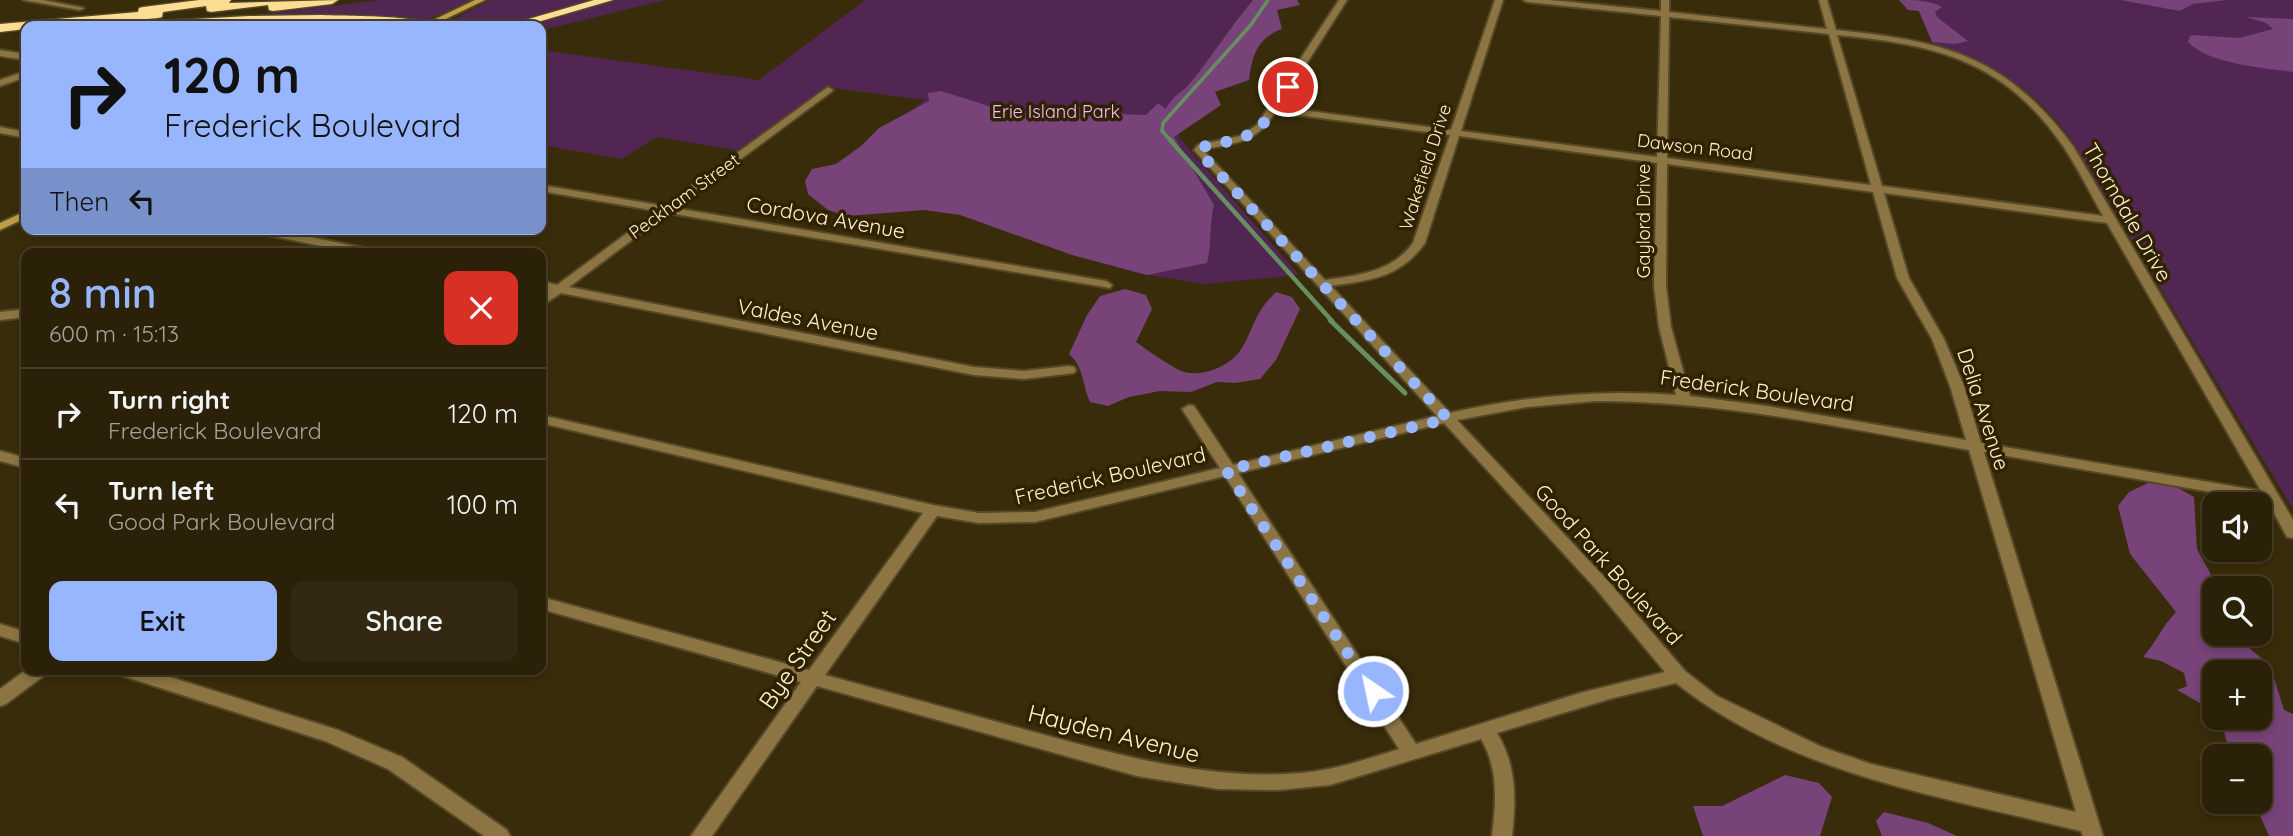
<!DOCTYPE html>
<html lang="en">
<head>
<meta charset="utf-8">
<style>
	:root { --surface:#2b2108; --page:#332912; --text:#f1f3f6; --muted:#a6a39c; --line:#473e29; --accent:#97b6fd }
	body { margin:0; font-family:Quicksand,sans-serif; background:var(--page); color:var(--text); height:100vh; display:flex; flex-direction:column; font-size:26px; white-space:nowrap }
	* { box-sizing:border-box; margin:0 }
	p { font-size:23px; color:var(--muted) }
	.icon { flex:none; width:38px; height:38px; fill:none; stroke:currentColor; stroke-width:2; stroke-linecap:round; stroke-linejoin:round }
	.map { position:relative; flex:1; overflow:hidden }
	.panel { position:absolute; left:21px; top:248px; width:525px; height:427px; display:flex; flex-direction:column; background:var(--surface); border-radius:14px; box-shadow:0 4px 10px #0003,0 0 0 2px var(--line) }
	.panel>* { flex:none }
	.top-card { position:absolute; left:21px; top:21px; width:525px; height:214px; border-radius:14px; box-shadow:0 4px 10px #0003,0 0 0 2px var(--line); background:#97b6fd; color:#111; overflow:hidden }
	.controls { position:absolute; left:2202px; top:492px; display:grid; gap:14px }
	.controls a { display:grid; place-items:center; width:70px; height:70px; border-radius:14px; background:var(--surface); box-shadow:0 4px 10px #0003,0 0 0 2px var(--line); font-size:35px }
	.pin { position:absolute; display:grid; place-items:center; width:60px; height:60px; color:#fff; margin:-30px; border:4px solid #fff; border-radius:50%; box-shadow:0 2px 7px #0007 }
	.me { position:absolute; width:77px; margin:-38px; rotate:326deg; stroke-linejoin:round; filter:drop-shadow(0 0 5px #0008) }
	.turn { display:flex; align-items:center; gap:24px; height:147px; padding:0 28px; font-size:32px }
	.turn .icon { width:91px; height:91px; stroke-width:2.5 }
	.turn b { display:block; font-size:49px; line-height:60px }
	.then { display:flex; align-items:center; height:66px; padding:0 28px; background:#0003; gap:14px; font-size:26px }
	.round { display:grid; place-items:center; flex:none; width:74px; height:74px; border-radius:14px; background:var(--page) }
	.overview { display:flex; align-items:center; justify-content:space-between; height:119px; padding:0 28px }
	h1 { font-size:42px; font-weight:600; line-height:52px; color:var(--accent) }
	.button { display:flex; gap:14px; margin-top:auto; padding:14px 28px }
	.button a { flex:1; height:80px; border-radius:14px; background:var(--accent); color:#111; font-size:28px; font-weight:600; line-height:80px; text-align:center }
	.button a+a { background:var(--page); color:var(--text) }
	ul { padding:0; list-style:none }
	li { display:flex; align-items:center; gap:21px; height:91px; padding:0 28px; border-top:2px solid var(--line) }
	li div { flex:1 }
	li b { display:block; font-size:26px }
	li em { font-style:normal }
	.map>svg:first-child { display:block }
	.green { fill:#512653 }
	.forest { fill:#774379 }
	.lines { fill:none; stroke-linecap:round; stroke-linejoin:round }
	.stream-far2 { stroke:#678e60; stroke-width:3.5 }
	.stream-far1 { stroke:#678e60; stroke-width:4.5 }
	.stream { stroke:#678e60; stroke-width:5 }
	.minor-casing { stroke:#554826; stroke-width:4 }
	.secondary-casing { stroke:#554826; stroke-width:4 }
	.motorway-casing { stroke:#554826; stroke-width:3 }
	.minor { fill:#8c7543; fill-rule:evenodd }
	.secondary { fill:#c19d48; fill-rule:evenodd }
	.motorway { fill:#fddc93; fill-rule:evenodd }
	.route { stroke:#97b6fd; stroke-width:12; stroke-dasharray:0 21.6 }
	.labels { text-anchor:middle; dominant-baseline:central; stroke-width:7; stroke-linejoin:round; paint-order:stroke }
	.far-park-label { font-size:18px; fill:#fbbcfb; stroke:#2f2201 }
	.far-street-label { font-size:18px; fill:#fff1d2; stroke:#2f2201 }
	.street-label { font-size:21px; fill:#fff1d2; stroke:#2f2201 }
	.near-street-label { font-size:24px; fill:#fff1d2; stroke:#2f2201 }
</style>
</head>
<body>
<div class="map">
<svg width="2293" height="836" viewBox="0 0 2293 836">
	<rect width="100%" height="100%" fill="#392c0a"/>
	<g class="green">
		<polygon points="381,0 472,0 426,20 303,15 222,19"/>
		<path d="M491,0H598C553,13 491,38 444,24Z"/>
		<polygon points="616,0 665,0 543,30 541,31 541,26 523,26"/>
		<polygon points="865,0 1263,0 1169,126 1299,275 1205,284 1130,272 1149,242 825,188 924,100 825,87 741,151 656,137 622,159 541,145 541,50 759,80"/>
		<path d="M1914,0H2293V509L2069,136C2029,86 1994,62 1933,44Z"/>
	</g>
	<g class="forest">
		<path d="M1253,0H1297L1300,5L1277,10L1282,29C1257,38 1252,56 1249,80L1215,92L1221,105L1174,137L1214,205C1209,225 1212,243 1207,263L1147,275L1072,255L960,215L924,210L847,216L828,210L808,194L805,181L812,169L836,164L861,146L879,128L929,101L928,93L941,91L1008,112L1118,104L1119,114L1146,115L1158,103L1166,109C1171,96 1184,92 1192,81C1213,55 1231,26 1253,0Z"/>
		<path d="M1899,0C1914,0 1931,0 1942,7L1935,12L1937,17L1968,41L1955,44L1932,42L1919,11L1908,10Z"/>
		<polygon points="2120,0 2228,0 2193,4 2180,11"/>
		<path d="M2246,17L2293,19V72C2264,68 2208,64 2188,42L2190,36L2193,35L2239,38L2273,29L2266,23Z"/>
		<path d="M1125,289L1146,295L1152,309L1136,342C1149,352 1163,361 1177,369C1196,380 1228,368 1240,351C1255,328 1252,315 1276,292L1292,297L1300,309L1276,360L1260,379L1235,383L1217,382L1191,392L1160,391L1129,397L1108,406L1090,402C1082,384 1084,367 1069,354L1087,315L1100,296Z"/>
		<path d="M2148,483L2173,485L2194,497L2197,549L2215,582L2207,610L2214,617V634H2232L2270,665L2284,710L2293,714V836H2269L2254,802H2259V756H2237L2226,740L2221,718H2259V672H2214V711L2177,690L2187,686L2184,673L2161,661L2143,657C2156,643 2162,626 2176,612L2130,554L2118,506L2129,492Z"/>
		<polygon points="1785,775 1819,783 1832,797 1820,836 1703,836 1693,806 1722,806"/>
		<polygon points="1884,812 1928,823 1957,836 1882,836 1876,821"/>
	</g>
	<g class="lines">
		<polyline class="stream-far2" points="1172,142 1162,131 1163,123 1250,26 1268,0"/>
		<polyline class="stream-far1" points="1170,140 1332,321"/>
		<polyline class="stream" points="1330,320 1405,393"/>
		<g class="minor-casing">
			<g id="minor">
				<polygon points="23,0 43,0 84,8 80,10"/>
				<path d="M1339,0H1347L1279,107L1451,130L1495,0H1503L1461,131L1657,157L1661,16L1527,2L1523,0H1550L1661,11V0H1669V12L1827,29L1819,0H1827L1836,30C1944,41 2005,55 2073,146L2293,520V538L2287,537L2268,502L1984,452L2103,836H2083L2081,831C1943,797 1790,774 1676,683L1613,698L1497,733C1517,766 1516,800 1512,836H1492C1496,802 1499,769 1481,739L1330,785L1279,790L1218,789L1137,776L817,686L712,836H691L801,682L541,609V597L809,670L923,513L541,423V415L933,505L979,513L1035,512L1220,468L1182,409L1189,405L1194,406L1233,465L1437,416L1194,150L1198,145L1240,136L1257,125ZM1669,17L1829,34L1871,185L1667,158ZM1837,35C1936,45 2003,59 2063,146C2078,168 2090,193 2103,216L1882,186ZM1275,112L1450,135L1413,243C1392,272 1359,275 1325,280L1205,152V149C1239,142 1256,143 1275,112ZM1459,136L1657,163L1654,286L1659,327L1676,395C1600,389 1525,396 1450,413L1331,286C1370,280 1400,278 1425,243ZM1667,164L1873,192L1897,278L1932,339L1950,386L1966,440L1767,406L1690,396L1671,327L1666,286ZM1884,193L2107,223L2261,491L1981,443L1964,386L1944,339L1909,278ZM1596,401C1722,401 1845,428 1969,450L2076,812L1871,764L1822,747L1717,696L1685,671L1608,581L1457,420L1527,407ZM1444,423L1596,589L1665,672L1580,693L1416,744L1238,473ZM1225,476L1399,749C1367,759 1335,770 1301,773C1208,781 1119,755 1030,731C962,712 894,694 825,675L937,516L979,523L1035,522Z"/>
				<polygon points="0,50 26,54 26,60 0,56"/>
				<polygon points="26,71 26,77 0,86 0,80"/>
				<polygon points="828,87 833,90 831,92 675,208 1106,281 1112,285 1110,288 668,213 569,287 974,367 1024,371 1069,366 1074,367 1076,370 1074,373 1024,379 974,375 561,293 541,306 541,296 549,290 541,289 541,281 557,285 657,211 541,191 541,185 664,206"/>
				<polygon points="0,127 26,132 26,138 0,133"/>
				<polygon points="248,229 271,229 379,251 385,254 360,254 253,232"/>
				<polygon points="26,309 26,317 0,320 0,312"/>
				<polygon points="0,451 26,458 26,468 0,461"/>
				<polygon points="0,624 26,632 26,644 0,636"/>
				<polygon points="26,670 48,670 45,675 6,704 0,706 0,689"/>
				<polygon points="117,670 148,670 338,730 402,757 507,830 510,836 484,836 388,769 325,741 120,675"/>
			</g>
		</g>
		<g class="secondary-casing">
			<g id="secondary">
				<polygon points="475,0 485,0 431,26 421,26"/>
				<polygon points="26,211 26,218 0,230 0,223"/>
			</g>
		</g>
		<g class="motorway-casing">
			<g id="motorway">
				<polygon points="199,0 231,0 229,3 338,0 332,4 273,11 269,10 268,5 211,12 207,11 206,6 163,12 162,17 158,18 73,26 26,26 26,29 0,32 0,24 138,12 139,8 143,7"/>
				<polygon points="594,0 613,0 524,26 505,26"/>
				<path d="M321,15C343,16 420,15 434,26L285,22L136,26L142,22L249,16Z"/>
			</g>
		</g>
		<use href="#minor" class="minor"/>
		<use href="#secondary" class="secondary"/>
		<use href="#motorway" class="motorway"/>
	</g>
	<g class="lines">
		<polyline class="route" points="1288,87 1261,127 1243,138 1202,147 1200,153 1448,419 1226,470 1373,691"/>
	</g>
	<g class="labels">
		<g class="far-park-label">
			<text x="1056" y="111">Erie Island Park</text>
		</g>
		<g class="far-street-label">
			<text transform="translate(1695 147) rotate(7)">Dawson Road</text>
			<text transform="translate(1425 167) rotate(-72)">Wakefield Drive</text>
			<text transform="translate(684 196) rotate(-36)">Peckham Street</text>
			<text transform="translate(1643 221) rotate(-90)">Gaylord Drive</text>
		</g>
		<g class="street-label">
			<text transform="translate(2128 212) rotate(60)">Thorndale Drive</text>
			<text transform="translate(826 217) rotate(10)">Cordova Avenue</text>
			<text transform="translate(808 319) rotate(11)">Valdes Avenue</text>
			<text transform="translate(1757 390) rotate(8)">Frederick Boulevard</text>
			<text transform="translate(1984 409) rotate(72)">Delia Avenue</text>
			<text transform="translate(1110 475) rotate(-13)">Frederick Boulevard</text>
			<text transform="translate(1609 564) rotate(48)">Good Park Boulevard</text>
		</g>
		<g class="near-street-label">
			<text transform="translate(797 659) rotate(-55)">Bye Street</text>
			<text transform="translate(1114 733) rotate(14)">Hayden Avenue</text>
		</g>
	</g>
</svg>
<div class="controls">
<a><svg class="icon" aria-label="sound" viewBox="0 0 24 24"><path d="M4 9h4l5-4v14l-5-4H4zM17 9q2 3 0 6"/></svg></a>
<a><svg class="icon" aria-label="search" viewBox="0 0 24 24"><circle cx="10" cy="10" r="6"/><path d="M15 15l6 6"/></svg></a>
<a>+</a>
<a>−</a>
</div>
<div class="pin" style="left:1288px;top:87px;background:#d93025"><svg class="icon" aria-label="arrive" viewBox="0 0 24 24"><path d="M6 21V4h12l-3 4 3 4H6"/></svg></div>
<svg class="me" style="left:1373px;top:691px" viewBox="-20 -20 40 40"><circle r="17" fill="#97b6fd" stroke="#fff" stroke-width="3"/><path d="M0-11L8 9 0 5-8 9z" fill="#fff"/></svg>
<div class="top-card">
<div class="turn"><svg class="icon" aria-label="right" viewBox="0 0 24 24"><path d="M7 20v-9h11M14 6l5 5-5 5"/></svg><div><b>120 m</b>Frederick Boulevard</div></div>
<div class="then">Then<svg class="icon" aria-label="left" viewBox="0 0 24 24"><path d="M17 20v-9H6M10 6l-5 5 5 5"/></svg></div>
</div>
<section class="panel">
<div class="overview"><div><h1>8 min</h1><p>600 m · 15:13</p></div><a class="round" style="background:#d93025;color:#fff"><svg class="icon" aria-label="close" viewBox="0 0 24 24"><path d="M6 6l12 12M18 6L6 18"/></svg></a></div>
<ul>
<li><svg class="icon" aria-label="right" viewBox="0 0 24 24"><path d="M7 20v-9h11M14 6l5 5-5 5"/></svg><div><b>Turn right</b><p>Frederick Boulevard</p></div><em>120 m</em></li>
<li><svg class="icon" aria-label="left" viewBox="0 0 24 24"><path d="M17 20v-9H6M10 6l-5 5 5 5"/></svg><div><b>Turn left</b><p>Good Park Boulevard</p></div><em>100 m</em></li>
</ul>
<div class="button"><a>Exit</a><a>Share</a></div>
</section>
</div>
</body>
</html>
